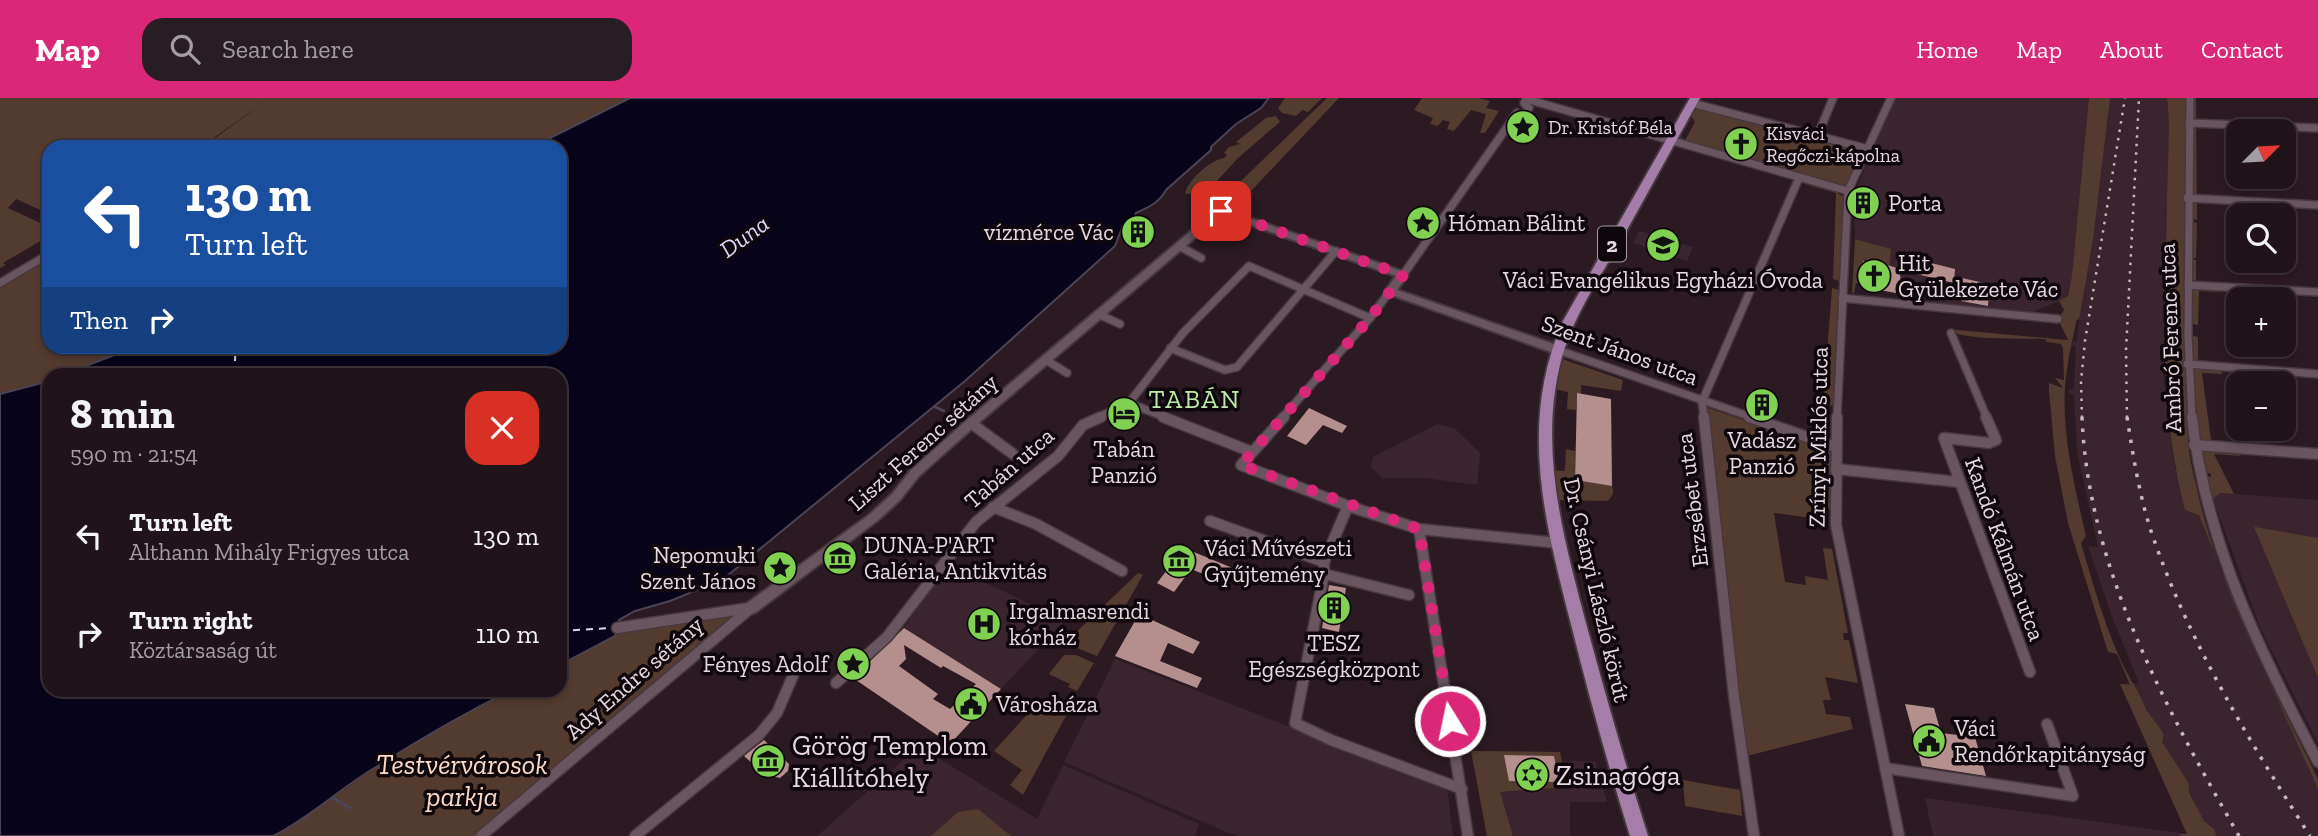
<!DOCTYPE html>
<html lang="en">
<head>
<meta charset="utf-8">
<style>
	:root { --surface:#20141a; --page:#281d23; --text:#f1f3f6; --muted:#a29ea2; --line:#3d3339; --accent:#db2777 }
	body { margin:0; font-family:"Zilla Slab",serif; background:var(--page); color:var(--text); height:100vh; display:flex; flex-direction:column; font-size:26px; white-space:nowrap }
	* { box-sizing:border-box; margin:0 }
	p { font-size:23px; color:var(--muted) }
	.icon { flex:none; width:38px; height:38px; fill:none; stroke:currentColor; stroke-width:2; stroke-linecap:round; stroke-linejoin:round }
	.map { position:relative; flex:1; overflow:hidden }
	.sheet { position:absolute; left:42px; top:270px; width:525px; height:329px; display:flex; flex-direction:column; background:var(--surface); border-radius:21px; box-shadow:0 4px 10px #0003,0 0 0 2px var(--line) }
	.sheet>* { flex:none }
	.top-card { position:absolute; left:42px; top:42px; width:525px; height:214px; border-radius:21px; box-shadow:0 4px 10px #0003,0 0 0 2px var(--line); background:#1a4fa0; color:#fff; overflow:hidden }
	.needle { width:46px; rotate:66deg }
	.controls { position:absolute; left:2226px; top:21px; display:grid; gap:14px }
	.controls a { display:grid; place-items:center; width:70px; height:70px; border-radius:14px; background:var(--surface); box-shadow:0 4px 10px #0003,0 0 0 2px var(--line); font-size:35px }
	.pin { position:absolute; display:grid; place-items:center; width:60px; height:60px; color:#fff; margin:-30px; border-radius:14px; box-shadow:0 4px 10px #0006 }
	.me { position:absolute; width:77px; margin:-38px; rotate:350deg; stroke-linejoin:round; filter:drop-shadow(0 0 5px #0008) }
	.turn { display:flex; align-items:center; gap:24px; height:147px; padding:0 28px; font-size:32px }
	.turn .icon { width:91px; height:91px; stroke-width:2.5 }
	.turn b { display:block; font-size:49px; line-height:60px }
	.then { display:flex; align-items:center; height:66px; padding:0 28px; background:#0003; gap:14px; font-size:26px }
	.round { display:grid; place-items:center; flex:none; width:74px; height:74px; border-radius:21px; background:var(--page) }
	.headline { display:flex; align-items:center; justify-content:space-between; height:119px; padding:0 28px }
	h1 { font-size:42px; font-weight:800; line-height:52px }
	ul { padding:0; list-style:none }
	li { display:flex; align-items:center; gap:21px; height:98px; padding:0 28px }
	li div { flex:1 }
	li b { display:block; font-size:26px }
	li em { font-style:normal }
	header { display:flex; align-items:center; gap:42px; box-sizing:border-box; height:98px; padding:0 35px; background:var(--accent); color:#fff }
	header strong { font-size:33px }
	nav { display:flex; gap:38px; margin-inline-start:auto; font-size:24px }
	.search { width:490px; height:63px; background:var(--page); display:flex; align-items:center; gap:18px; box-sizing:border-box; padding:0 24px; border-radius:21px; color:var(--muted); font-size:26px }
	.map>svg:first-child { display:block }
	.built { fill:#3a252f }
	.green { fill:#533b2f }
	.water { fill:#08041a; stroke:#4b4455; stroke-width:2 }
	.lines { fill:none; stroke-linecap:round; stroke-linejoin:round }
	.stream-far1 { stroke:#4b4455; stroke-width:2.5 }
	.stream { stroke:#4b4455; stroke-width:3.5 }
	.ferry { stroke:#dbd8fb; stroke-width:2; stroke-dasharray:7 6; stroke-linecap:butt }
	.building { fill:#b58e8e; fill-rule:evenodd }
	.street-far1-casing { stroke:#46383f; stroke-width:10 }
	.street-casing { stroke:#46383f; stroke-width:13 }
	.secondary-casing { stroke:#46383f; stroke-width:4 }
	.primary-casing { stroke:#46383f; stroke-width:4 }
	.street-far1 { stroke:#69555f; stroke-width:7 }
	.street { stroke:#69555f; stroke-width:10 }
	.secondary { fill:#69555f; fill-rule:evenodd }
	.primary { fill:#a47ea9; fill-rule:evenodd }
	.rail-far1 { stroke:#c6b9bf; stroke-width:2.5; stroke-dasharray:2.5 6; stroke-linecap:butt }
	.rail { stroke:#c6b9bf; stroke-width:3.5; stroke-dasharray:3.5 8; stroke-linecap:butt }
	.route { stroke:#db2777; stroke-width:12; stroke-dasharray:0 21.6 }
	.labels { text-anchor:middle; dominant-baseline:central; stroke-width:7; stroke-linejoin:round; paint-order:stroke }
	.far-poi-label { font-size:19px; fill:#e6dae0; stroke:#0e070b; text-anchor:start }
	.shield { fill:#0e070b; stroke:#a59ba0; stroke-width:2 }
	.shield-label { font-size:21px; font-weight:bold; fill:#e6dae0 }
	.poi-label { font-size:23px; fill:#e6dae0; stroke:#0e070b; text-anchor:start }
	.street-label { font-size:23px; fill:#e6dae0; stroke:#0e070b }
	.water-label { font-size:24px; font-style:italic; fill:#dbd8fb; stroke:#0e070b }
	.quarter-label { font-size:26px; letter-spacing:2px; fill:#bdeaa7; stroke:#0e070b }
	.near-poi-label { font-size:28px; fill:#e6dae0; stroke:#0e070b; text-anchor:start }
	.near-park-label { font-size:28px; font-style:italic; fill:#fedac9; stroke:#0e070b }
</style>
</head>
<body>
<header>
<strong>Map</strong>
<div class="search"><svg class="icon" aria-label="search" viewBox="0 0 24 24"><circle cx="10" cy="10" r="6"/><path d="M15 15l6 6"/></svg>Search here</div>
<nav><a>Home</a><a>Map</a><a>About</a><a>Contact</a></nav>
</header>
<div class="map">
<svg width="2318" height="738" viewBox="0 0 2318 738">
	<rect width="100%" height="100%" fill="#2b1a22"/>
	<g class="built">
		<polygon points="1894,0 2167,0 2170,51 2163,274 2175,371 2199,416 2244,528 2318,691 2318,738 1933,738 1925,700 2187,736 2120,586 2139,585 2111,516 2088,448 2098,449 2077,353 2074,297 2069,295 2069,292 2074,290 2076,249 2072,247 2073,242 2077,243 2080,216 2059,203 2031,215 1931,206 1927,186 1889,178 1875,146 1855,141 1854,97"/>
		<polygon points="1639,133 1693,149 1687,163 1633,145"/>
		<polygon points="1437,326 1454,330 1480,355 1477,387 1425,380 1382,380 1371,369 1373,359"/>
		<polygon points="2220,395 2318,402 2318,645 2260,529 2213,401"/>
		<polygon points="947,466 1065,523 1001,591 904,530"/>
		<polygon points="1115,561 1447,690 1453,738 1236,738 1064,664"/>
		<polygon points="919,648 1037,721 1063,667 1199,726 1195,738 817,738"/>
		<polygon points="1562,663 1595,663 1607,704 1570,704 1570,738 1487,738 1479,696 1567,689"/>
	</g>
	<g class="green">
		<polygon points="0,0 630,0 532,49 203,49 267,2 201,49 49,49 49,116 16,101 8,110 49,129 49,138 3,165 6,167 0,170"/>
		<polygon points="1285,0 1322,0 1308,14 1302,12 1296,18 1282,15 1278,10"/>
		<polygon points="1327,0 1339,0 1235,110 1217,106"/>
		<polygon points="1422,0 1478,0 1490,3 1486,10 1499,13 1485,35 1480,35 1486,16 1471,12 1454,33 1447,31 1450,24 1443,22 1438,28 1430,26 1433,20 1414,12"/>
		<path d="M2089,0H2110L2093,141L2079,222L2077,221C2072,244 2067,264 2065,289C2062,338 2075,390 2086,438L2081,445C2094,489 2110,548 2134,587C2139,595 2142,602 2146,611C2151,620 2159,627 2164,637L2162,644L2188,684L2189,695L2204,723L2214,731L2216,738H2181L2180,736H2187L2120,586L2130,587L2117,556L2108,554L2068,425L2055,358L2049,293V285L2063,290L2055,280L2064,282L2063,250L2061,246L2047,244L2045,241C2027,240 1959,243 1947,231L2068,242L2058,221L2064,212L2059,203L2068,198L2072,178Z"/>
		<path d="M2167,0H2196L2197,122L2188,120V123L2197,125L2196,160H2188L2196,162V182L2193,184L2219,191L2221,194L2199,193L2198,227L2188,225V236L2198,239V263L2252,267L2254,270L2196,266L2191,270L2220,272L2223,276L2202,275L2211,342L2252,345L2254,349L2188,342C2189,361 2195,381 2199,400C2223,499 2274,591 2318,681V691L2244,528L2199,417L2185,412C2158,305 2165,214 2167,109C2167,73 2171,35 2167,0Z"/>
		<polygon points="1697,7 1868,51 1848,93 1683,46 1695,24 1691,18"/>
		<path d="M1276,18L1280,24L1238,60L1206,95L1185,96C1187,83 1210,62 1224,60L1227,57L1224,55L1229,49L1240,46L1236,44L1266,20Z"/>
		<polygon points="1806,84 1837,93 1837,95 1844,99 1839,183 1833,181 1836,95 1805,86"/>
		<polygon points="1855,141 1891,151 1889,178 1880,164 1867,161 1863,164 1864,186 1856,185 1854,195 1852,195"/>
		<polygon points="49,162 49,248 135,249 65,276 49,276 49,283 44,285 0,296 0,189"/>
		<polygon points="1832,190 1839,192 1834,308 1823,306"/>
		<polygon points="1562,261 1623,282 1621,293 1581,287 1581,296 1577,296 1576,312 1567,311 1568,294 1555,291"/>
		<polygon points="1702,308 1836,353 1836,412 1812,409 1812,420 1774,415 1785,484 1806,487 1805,478 1828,482 1823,450 1832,451 1848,535 1843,535 1844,542 1849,542 1858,585 1825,579 1831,602 1823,602 1826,616 1850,619 1853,631 1743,659"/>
		<path d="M1566,351L1575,353V382L1612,388C1615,395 1612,399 1607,403L1556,402L1551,372L1565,373Z"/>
		<polygon points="2203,351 2238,353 2241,358 2214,356 2234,396 2220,395 2213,401 2206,378 2211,379 2211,376 2205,374 2201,355"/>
		<polygon points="2255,429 2318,440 2318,580 2254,429"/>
		<polygon points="1138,475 1143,477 1097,558 1079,551 1075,544 1066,544"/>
		<polygon points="751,510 481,738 273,738 291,729 376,669 447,624 511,592 560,592 560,567 615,538 617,530"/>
		<polygon points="1064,557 1076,557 1094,565 1077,593 1068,589 1070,586 1049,576"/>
		<polygon points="1032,611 1055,618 1059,613 1067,616 1023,697 1010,687 1022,672 994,653"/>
		<polygon points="1471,653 1560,654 1568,689 1500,694 1513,738 1487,738"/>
		<polygon points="1683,682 1740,692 1742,718 1685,708"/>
		<polygon points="978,711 1011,738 931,738 958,714"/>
	</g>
	<g class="water">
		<path d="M630,0H1269L1261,10L1236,26L1211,49V52L1166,92C1159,105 1149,109 1136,115L1134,122L1123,127L1115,148L965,283L722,482L670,503L635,513L619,522L615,538L560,567V276H65L135,249L560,248V49H532Z"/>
		<path d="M49,283V592H511C465,615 420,641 376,669C340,690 311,719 273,738H0V296Z"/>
	</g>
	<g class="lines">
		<g class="stream-far1">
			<polyline points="1134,122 1146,127"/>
			<polyline points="935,309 944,313"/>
		</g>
		<polyline class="stream" points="333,700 350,710"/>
		<g class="ferry">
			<polyline points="234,276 236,248"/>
			<polyline points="560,533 612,530"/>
		</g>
	</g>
	<g class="building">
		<polygon points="1738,34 1752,38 1744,56 1729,52"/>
		<polygon points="1899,157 1955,171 1954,185 1900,172 1901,196 1864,189 1863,163 1867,164 1867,161 1897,170"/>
		<polygon points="1962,180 1989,186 1988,208 1961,203"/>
		<polygon points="1759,294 1772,296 1766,316 1753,312"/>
		<polygon points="1577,295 1611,301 1612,388 1575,382"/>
		<polygon points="1309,310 1347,328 1342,335 1323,327 1306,347 1287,338"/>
		<polygon points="1184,450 1235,471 1227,486 1191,471 1174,494 1157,485"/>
		<polygon points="1329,487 1346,490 1339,534 1322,530"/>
		<polygon points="1139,516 1200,544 1193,556 1168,545 1160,563 1202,580 1197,590 1115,558"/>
		<path d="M904,530L1001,591L950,646L853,580ZM904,547L941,570L943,568L976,586L950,611L933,601L938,596L899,568L906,561Z"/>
		<polygon points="1905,606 1934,610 1941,635 1975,639 1986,678 1922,668"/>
		<polygon points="764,642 789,666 788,673 780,680 764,676 744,658"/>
		<polygon points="1504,657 1554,658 1559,684 1509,683"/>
	</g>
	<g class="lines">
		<g class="street-far1-casing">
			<g id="street-far1">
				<polyline points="2190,0 2188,238 2192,320"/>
				<polyline points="1526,1 1848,93"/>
				<polyline points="1692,5 1868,51"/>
				<polyline points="2189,25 2318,30"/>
				<polyline points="1508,30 1520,22 1529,10 1524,5"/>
				<polyline points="1818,37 1833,0"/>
				<polyline points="2187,100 2318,107"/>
				<polyline points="1179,148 1201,160"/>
				<polyline points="1403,177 1517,15"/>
				<polyline points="0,185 49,156"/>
				<polyline points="2188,187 2318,194"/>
				<polyline points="1842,200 2058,221"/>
				<polyline points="1098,216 1120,226"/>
				<polyline points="1951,235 1987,320"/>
				<polyline points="1170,250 1225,272 1237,269 1336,153"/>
				<polyline points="1558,252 1754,320"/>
				<polyline points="1046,262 1067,275"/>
				<polyline points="2187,266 2318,276"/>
				<polyline points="1129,305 1167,320"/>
				<polyline points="1097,320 1129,305 1183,235 1249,168 1370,220"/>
				<polyline points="1282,320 1370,220 1390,193"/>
				<polyline points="1704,320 1702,304 1799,80"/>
				<polyline points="1837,320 1848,93 1891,0"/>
			</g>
		</g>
		<g class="street-casing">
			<g id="street">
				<polyline points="1163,319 1252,354"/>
				<polyline points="1284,319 1241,367 1348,408 1419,431 1558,445"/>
				<polyline points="1704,319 1734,598 1754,738"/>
				<polyline points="1749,319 1836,349"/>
				<polyline points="1837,319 1836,427 1899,738"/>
				<polyline points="1986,319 1996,342 1989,345 1944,340 2030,574"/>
				<path d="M2192,319C2205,443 2260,554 2318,664"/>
				<polyline points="971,325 1013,356"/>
				<polyline points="2194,347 2318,356"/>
				<polyline points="1836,371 1959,384"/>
				<polyline points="1348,408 1324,464 1324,476 1295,625 1331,642 1462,691"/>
				<polyline points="993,409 1036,426 1122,473"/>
				<polyline points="1210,423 1324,464"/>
				<polyline points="1419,431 1468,738"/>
				<polyline points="1324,476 1409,497"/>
				<polyline points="617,530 749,510"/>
				<polyline points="836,585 887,539 976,424 1058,358 1083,327 1101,319"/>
				<polyline points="1885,670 2073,698 2047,626"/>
				<polyline points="481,738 751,510"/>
				<polyline points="635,738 759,637 777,615 798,566"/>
			</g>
		</g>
		<g class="secondary-casing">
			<polygon id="secondary" points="1221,110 1407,175 1408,177 1397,192 1562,249 1564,252 1562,255 1554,255 1386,195 1385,193 1396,178 1222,117 975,328 919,378 900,402 877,423 756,514 751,516 746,514 744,510 746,506 869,417 892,396 911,372 967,322 1217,111"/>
		</g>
		<g class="primary-casing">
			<path id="primary" d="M1690,0H1700C1674,46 1649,93 1623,139C1602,176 1577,212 1564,252C1536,345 1563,438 1587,529C1606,599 1626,669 1648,738H1630C1609,670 1590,602 1573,534C1546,428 1517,328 1563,223Z"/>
		</g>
		<use href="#street-far1" class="street-far1"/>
		<use href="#street" class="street"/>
		<use href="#secondary" class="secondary"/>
		<use href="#primary" class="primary"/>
		<g class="rail-far1">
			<polyline points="2082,320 2081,283 2085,243 2125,0"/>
			<polyline points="2127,320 2126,252 2139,0"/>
		</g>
		<g class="rail">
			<path d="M2082,319C2088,470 2166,610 2239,738"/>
			<path d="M2127,319C2133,357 2139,396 2151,433C2188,543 2248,641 2310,738"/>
		</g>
	</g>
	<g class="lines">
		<polyline class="route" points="1221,113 1403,177 1370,220 1241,367 1419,431 1450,623"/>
	</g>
	<defs>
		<g id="sight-disc" transform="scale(1.75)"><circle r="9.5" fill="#80d051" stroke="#0e070b"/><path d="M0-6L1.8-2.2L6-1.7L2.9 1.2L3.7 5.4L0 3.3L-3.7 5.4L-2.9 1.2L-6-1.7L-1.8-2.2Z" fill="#111"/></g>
		<g id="church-disc" transform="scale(1.75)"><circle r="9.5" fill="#80d051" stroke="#0e070b"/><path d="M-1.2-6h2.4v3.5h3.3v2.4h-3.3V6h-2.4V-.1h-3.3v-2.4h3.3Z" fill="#111"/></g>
		<g id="building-disc" transform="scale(1.75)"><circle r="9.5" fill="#80d051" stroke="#0e070b"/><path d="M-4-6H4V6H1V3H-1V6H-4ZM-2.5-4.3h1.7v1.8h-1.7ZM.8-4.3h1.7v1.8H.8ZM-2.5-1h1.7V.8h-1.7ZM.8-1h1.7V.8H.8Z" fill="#111"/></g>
		<g id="school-disc" transform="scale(1.75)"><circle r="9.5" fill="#80d051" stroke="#0e070b"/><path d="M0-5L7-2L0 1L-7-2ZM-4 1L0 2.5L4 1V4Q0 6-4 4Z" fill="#111"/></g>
		<g id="hotel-disc" transform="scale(1.75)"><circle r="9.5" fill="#80d051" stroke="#0e070b"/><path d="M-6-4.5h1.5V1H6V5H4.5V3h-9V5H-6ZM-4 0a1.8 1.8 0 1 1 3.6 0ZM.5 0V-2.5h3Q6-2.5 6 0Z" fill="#111"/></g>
		<g id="museum-disc" transform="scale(1.75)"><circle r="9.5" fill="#80d051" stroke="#0e070b"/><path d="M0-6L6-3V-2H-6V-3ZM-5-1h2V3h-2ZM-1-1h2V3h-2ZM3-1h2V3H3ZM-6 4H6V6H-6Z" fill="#111"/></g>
		<g id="hospital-disc" transform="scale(1.75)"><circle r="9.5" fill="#80d051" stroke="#0e070b"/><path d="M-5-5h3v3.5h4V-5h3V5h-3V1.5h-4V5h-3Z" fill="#111"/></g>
		<g id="civic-disc" transform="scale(1.75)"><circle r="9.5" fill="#80d051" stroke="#0e070b"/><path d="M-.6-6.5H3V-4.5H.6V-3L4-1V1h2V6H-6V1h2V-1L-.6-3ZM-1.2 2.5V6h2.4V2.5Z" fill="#111"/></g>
		<g id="synagogue-disc" transform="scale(1.75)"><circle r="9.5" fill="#80d051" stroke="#0e070b"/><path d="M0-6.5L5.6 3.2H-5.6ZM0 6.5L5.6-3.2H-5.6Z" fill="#111"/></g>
	</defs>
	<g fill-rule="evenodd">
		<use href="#sight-disc" x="1523" y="29"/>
		<use href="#church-disc" x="1741" y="46"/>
		<use href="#building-disc" x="1863" y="105"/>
		<use href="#sight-disc" x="1423" y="125"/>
		<use href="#building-disc" x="1138" y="134"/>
		<use href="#school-disc" x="1663" y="147"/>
		<use href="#church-disc" x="1874" y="178"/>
		<use href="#building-disc" x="1762" y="307"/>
		<use href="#hotel-disc" x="1124" y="316"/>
		<use href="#museum-disc" x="840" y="460"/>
		<use href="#museum-disc" x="1179" y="463"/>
		<use href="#sight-disc" x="780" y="470"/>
		<use href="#building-disc" x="1334" y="510"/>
		<use href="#hospital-disc" x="984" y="526"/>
		<use href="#sight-disc" x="853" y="566"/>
		<use href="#civic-disc" x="971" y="606"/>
		<use href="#civic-disc" x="1929" y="643"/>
		<use href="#museum-disc" x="768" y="663"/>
		<use href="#synagogue-disc" x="1532" y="677"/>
	</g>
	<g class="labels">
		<g class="far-poi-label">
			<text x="1548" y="29">Dr. Kristóf Béla</text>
			<text x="1766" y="35">Kisváci<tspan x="1766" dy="22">Regőczi-kápolna</tspan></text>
		</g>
		<rect class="shield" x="1598" y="128.5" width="28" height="35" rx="5"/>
		<g class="shield-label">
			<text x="1612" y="146">2</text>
		</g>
		<g class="poi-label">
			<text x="1888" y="105">Porta</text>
			<text x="1448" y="125">Hóman Bálint</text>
			<text x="1114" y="134" text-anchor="end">vízmérce Vác</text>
			<text x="1898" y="165">Hit<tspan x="1898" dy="26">Gyülekezete Vác</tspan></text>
			<text x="1663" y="182" text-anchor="middle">Váci Evangélikus Egyházi Óvoda</text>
			<text x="1762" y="342" text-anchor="middle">Vadász<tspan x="1762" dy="26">Panzió</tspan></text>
			<text x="1124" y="351" text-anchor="middle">Tabán<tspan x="1124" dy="26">Panzió</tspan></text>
			<text x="864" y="447">DUNA-P'ART<tspan x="864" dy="26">Galéria, Antikvitás</tspan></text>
			<text x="1204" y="450">Váci Művészeti<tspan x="1204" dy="26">Gyűjtemény</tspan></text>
			<text x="756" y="457" text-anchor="end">Nepomuki<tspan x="756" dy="26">Szent János</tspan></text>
			<text x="1009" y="513">Irgalmasrendi<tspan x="1009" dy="26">kórház</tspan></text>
			<text x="1334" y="545" text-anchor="middle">TESZ<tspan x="1334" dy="26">Egészségközpont</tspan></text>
			<text x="828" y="566" text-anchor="end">Fényes Adolf</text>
			<text x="996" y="606">Városháza</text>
			<text x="1954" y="630">Váci<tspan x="1954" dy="26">Rendőrkapitányság</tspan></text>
		</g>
		<g class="street-label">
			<text transform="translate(2170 240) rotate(-92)">Ambró Ferenc utca</text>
			<text transform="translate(1620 252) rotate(20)">Szent János utca</text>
			<text transform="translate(1818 339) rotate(-89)">Zrínyi Miklós utca</text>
			<text transform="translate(923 344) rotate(-42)">Liszt Ferenc sétány</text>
			<text transform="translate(1009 370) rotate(-41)">Tabán utca</text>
			<text transform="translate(1692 402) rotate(-97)">Erzsébet utca</text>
			<text transform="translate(2005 451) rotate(70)">Kandó Kálmán utca</text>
			<text transform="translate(1597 492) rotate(77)">Dr. Csányi László körút</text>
			<text transform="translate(634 580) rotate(-41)">Ady Endre sétány</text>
		</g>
		<g class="water-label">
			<text transform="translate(744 138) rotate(-36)">Duna</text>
		</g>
		<g class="quarter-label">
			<text x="1195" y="301">TABÁN</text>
		</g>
		<g class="near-poi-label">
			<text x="792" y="647">Görög Templom<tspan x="792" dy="32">Kiállítóhely</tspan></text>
			<text x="1556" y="677">Zsinagóga</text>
		</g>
		<g class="near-park-label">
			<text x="462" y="666">Testvérvárosok<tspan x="462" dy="32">parkja</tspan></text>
		</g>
	</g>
</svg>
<div class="controls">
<a><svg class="needle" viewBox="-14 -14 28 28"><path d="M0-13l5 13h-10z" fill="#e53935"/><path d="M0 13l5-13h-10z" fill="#a29ea2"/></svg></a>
<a><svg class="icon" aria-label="search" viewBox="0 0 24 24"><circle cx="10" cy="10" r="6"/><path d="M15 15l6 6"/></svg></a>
<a>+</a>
<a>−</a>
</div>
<div class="pin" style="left:1221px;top:113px;background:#d93025"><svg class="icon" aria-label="arrive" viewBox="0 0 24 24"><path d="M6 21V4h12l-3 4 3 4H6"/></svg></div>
<svg class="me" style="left:1450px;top:623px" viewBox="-20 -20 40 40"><circle r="17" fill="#db2777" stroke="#fff" stroke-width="3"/><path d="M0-11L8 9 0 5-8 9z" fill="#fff"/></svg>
<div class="top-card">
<div class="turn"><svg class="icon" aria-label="left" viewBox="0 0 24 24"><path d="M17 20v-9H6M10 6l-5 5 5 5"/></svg><div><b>130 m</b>Turn left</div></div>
<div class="then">Then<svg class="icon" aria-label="right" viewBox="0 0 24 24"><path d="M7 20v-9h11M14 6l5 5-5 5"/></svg></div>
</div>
<section class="sheet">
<div class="headline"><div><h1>8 min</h1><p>590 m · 21:54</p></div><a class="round" style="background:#d93025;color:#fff"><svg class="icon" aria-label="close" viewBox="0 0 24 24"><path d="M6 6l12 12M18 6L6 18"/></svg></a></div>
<ul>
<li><svg class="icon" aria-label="left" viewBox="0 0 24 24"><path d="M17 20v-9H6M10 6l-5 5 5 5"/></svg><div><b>Turn left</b><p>Althann Mihály Frigyes utca</p></div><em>130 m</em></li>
<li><svg class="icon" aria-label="right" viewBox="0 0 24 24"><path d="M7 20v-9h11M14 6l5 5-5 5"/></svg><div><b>Turn right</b><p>Köztársaság út</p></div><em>110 m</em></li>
</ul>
</section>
</div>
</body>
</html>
